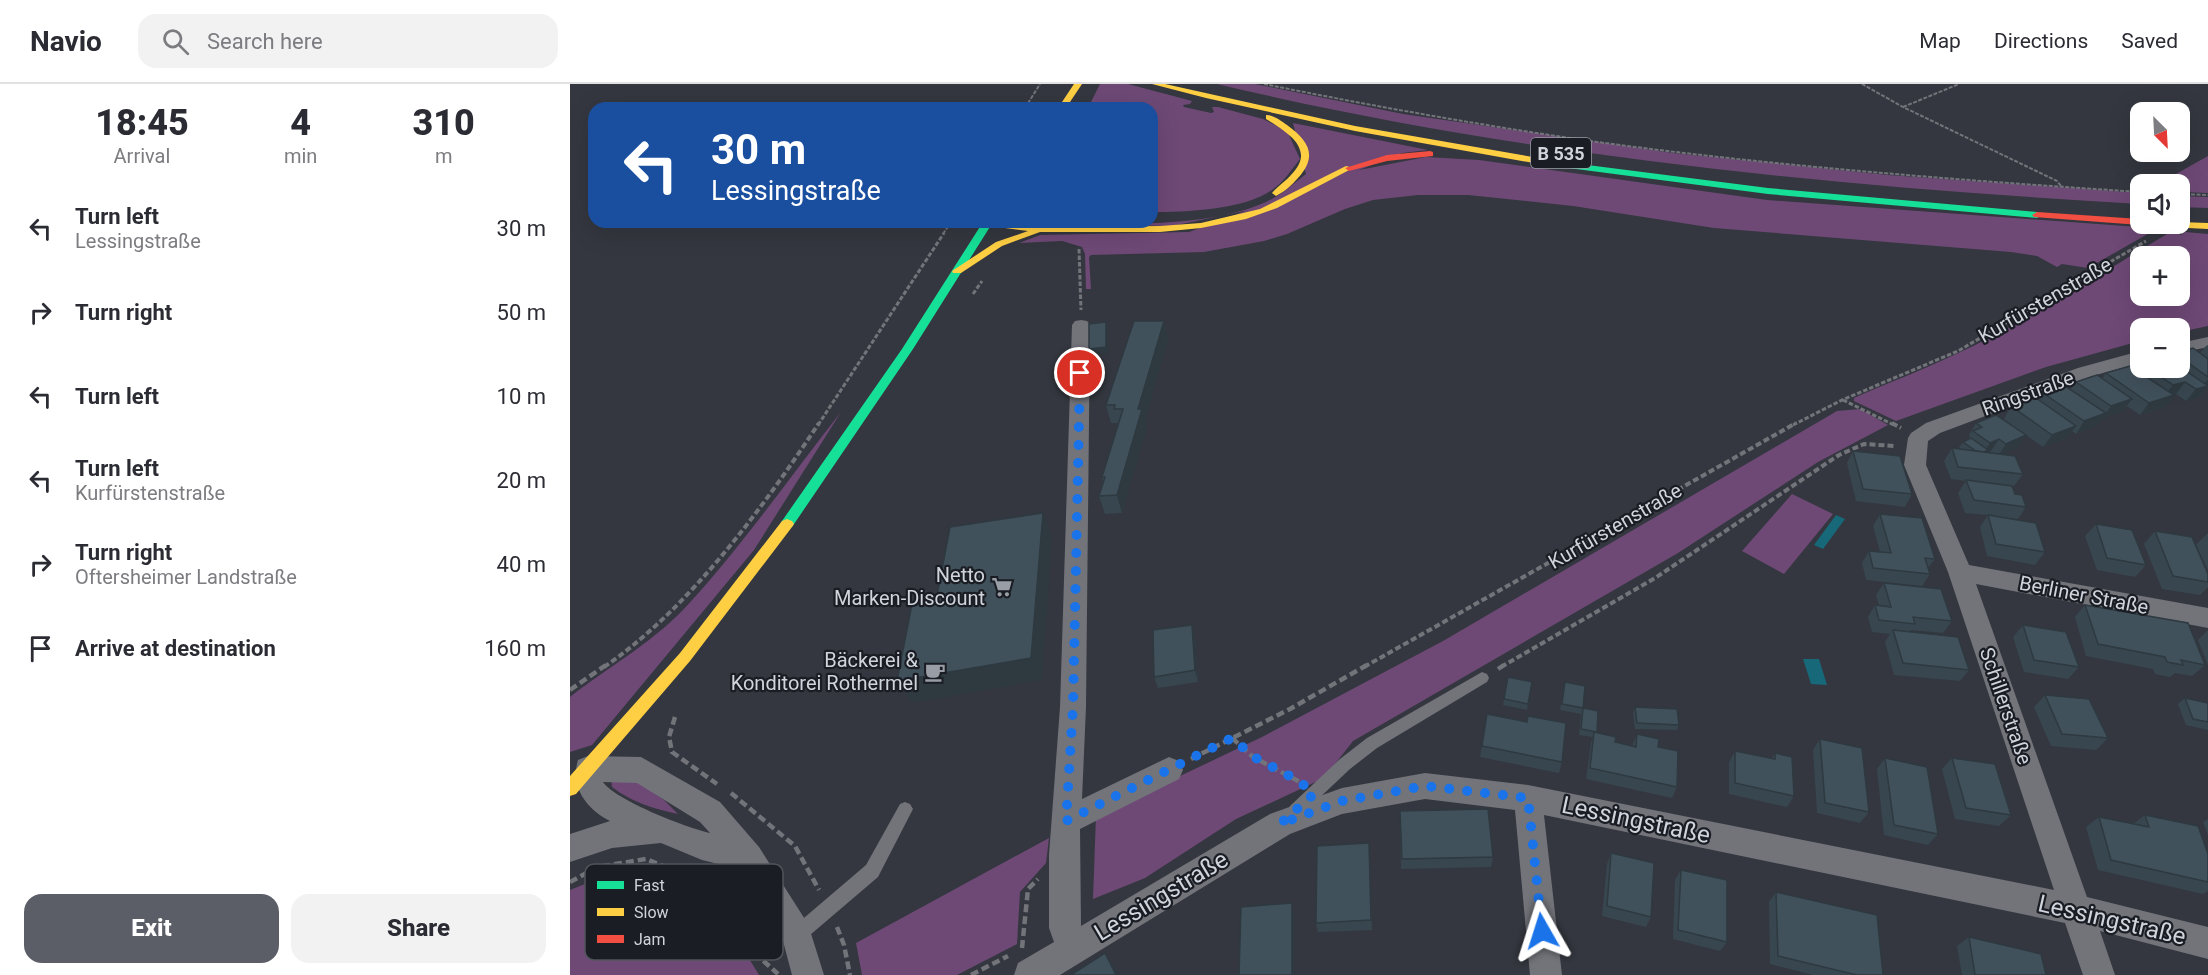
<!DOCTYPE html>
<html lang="en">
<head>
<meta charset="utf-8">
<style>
	:root { --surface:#fff; --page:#f2f2f3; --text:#2b2b33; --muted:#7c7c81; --line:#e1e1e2; --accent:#5c5e67 }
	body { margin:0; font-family:Roboto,sans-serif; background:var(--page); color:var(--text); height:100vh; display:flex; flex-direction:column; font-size:22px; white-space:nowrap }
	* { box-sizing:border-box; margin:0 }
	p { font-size:20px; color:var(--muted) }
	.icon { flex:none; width:33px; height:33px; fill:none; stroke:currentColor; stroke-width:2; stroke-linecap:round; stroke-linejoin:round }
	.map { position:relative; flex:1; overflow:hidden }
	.details { display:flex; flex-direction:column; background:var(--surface); width:570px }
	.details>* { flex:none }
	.top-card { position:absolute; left:18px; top:18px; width:570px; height:126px; border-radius:18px; box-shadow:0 6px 24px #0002; background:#1a4fa0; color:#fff; overflow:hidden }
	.needle { width:39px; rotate:156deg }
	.buttons { position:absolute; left:1560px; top:18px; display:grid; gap:12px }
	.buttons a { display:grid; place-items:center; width:60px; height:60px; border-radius:12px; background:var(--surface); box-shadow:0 6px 24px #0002; font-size:30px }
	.pin { position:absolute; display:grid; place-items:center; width:51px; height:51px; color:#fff; margin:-26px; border:3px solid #fff; border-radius:50%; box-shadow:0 2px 6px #0007 }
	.me { position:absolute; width:66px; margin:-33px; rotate:354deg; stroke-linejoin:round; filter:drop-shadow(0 0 4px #0008) }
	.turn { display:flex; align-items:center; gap:21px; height:126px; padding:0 24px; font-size:27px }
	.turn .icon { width:78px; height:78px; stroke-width:2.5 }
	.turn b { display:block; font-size:42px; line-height:51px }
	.eta { display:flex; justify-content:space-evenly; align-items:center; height:102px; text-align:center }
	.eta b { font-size:36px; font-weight:800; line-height:42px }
	.button { display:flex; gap:12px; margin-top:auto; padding:12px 24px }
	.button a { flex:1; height:69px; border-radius:18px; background:var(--accent); color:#fff; font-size:24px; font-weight:800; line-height:69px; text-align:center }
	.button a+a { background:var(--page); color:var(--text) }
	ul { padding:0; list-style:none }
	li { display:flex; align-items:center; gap:18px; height:84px; padding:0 24px }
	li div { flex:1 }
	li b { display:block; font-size:22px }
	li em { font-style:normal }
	header { display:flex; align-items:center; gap:36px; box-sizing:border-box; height:84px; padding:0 30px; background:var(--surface); border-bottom:2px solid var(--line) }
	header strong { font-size:28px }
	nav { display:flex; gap:33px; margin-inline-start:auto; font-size:21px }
	.search { width:420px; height:54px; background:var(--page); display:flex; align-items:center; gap:15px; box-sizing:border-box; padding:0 21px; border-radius:18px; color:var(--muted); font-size:22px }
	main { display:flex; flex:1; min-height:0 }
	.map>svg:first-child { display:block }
	.green { fill:#6e4976; fill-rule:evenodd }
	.water { fill:#176879 }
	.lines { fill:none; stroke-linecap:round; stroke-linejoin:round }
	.path-far3 { stroke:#72747a; stroke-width:2; stroke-dasharray:4 1.5; stroke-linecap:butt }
	.path-far2 { stroke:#72747a; stroke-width:3; stroke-dasharray:4.5 2; stroke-linecap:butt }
	.path-far1 { stroke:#72747a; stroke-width:4; stroke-dasharray:6 3; stroke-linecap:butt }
	.path { stroke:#72747a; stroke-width:4.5; stroke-dasharray:8 4; stroke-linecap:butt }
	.lane { fill:#72747a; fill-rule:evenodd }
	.street { fill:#72747a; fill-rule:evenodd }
	.fast { fill:#16e098; fill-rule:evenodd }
	.slow { fill:#ffcf43; fill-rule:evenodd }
	.jam { fill:#f24e42; fill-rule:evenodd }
	.wall { fill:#38464f }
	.shaded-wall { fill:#2e3940 }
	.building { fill:#41515c; stroke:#2e3940; stroke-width:1.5 }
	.route { stroke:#1a73e8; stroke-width:10; stroke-dasharray:0 18 }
	.labels { text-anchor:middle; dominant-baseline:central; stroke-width:4.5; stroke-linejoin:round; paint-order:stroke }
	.shield { fill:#1a1d23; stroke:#999da5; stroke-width:1.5 }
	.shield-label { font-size:18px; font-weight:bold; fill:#d0d4dd }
	.street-label { font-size:20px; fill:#d0d4dd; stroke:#1a1d23 }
	.poi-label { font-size:20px; fill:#d0d4dd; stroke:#1a1d23; text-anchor:end }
	.near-street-label { font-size:24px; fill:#d0d4dd; stroke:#1a1d23 }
	.key { fill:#1a1d23; stroke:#51545b; stroke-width:1.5 }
	.key-label { font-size:16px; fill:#d0d4dd }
</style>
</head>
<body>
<header>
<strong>Navio</strong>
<div class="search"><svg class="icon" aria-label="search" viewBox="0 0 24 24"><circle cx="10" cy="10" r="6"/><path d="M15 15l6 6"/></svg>Search here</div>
<nav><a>Map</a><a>Directions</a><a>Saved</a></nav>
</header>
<main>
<section class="details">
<div class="eta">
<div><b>18:45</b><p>Arrival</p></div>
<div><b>4</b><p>min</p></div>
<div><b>310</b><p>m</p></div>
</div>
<ul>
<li><svg class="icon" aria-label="left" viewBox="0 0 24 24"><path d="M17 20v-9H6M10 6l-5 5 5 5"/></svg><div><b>Turn left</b><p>Lessingstraße</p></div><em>30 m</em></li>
<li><svg class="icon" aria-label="right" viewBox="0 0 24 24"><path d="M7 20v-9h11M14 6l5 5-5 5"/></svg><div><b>Turn right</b></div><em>50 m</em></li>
<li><svg class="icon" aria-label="left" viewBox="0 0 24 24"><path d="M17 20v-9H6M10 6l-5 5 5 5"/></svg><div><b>Turn left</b></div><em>10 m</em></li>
<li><svg class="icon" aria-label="left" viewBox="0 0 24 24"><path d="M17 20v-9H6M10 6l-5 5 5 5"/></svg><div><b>Turn left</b><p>Kurfürstenstraße</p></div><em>20 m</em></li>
<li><svg class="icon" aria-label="right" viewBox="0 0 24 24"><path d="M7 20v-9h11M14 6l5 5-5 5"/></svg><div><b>Turn right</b><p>Oftersheimer Landstraße</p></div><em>40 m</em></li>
<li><svg class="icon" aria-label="arrive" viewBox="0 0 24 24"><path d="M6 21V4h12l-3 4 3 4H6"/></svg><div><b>Arrive at destination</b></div><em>160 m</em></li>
</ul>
<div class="button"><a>Exit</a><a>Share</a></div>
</section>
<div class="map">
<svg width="1638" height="891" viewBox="0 0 1638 891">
	<rect width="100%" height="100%" fill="#34373f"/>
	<g class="green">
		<path d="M530,0H558L622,17L620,20L613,21L614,23L641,29L644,28L642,23H648L693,35L717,47L730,75C722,85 713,99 702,106C673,126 616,128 582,128V24H518Z"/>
		<path d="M647,0H685L833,30L1103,69L1318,91L1570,109V120C1260,102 950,72 647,0Z"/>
		<path d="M723,39L858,66L832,69L698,122L602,142L450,140L451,138C526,138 635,149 702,115C714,109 725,98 736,90Z"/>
		<polygon points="1638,72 1638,109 1610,108 1610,100 1588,100"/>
		<polygon points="856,73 909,76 1197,116 1569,143 1583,147 1518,184 1492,180 1487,183 1467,172 1441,168 1144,144 1003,122 898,111 848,111 803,116 775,125 717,150 694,157 634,168 521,171 519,173 521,205 516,205 515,170 512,163 492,157 449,159 470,151 619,148 779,88"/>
		<polygon points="1610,112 1638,113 1638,124 1610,123"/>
		<path d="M1602,147L1611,151L1615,148L1638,150V242L1610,248V244H1570V257L1476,283L1326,337L1284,317V314C1317,299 1351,287 1384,271C1460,237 1531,189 1602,147ZM1610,172V212H1570V172Z"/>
		<polygon points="1290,325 1318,341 1248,378 1108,469 783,657 754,694 666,735 575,794 523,815 526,732 692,653 873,557 1267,327"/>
		<path d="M271,328L184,466L22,661L0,668V613C37,584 80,560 113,526C170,465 219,394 271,328Z"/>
		<polygon points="1222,410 1263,430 1214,490 1172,467"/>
		<path d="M41,694L66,696L94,716L108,730C84,725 61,718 42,703Z"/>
		<polygon points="479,754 476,779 450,808 447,860 387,891 292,891 286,859"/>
		<polygon points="73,785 110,801 158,840 189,891 0,891 0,806 45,788"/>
	</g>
	<g class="water">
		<polygon points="1266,431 1275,435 1253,465 1244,461"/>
		<polygon points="1233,575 1249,575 1257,601 1241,600"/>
	</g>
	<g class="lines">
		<g class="path-far3">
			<path d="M694,0C802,22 910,41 1020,57C1202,82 1386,96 1570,108"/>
			<polyline points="1292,0 1333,23 1487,97 1491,102"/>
			<polyline points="1333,23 1389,0"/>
			<polyline points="455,24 470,0"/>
			<polyline points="1610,110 1638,111"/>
			<polyline points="373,150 381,138"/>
		</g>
		<g class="path-far2">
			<polyline points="509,165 511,226"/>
			<polyline points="403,210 412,197"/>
			<polyline points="1273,316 1324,341"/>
			<polyline points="248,341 374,149"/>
			<polyline points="1223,341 1272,316 1388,267 1576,157"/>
		</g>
		<g class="path-far1">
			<polyline points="1322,339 1331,344"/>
			<path d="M34,583C118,526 193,424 249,339"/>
			<polyline points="794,583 1226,339"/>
			<polyline points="931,583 1085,494 1269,371 1294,360 1324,362"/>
		</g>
		<g class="path">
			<polyline points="928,585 934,581"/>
			<polyline points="0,606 36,581"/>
			<polyline points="105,633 99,653 102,668 147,700"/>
			<polyline points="662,654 683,673 730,698"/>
			<polyline points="621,675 720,625 797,581"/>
			<polyline points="161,709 225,762 249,806"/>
			<polyline points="0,798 28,783 76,775 120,793 160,847 208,890"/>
			<polyline points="267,843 274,861 280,891"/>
			<polyline points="452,864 458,805 468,795"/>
			<polyline points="401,891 438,872"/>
		</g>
		<g class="lane">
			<polygon points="912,588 917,590 919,594 917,598 807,664 780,685 730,732 725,734 720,732 717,727 720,722 770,675 797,654"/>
			<polygon points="335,718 340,720 343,725 308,793 233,857 227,859 221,857 219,851 221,845 296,781 330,720"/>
		</g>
		<g class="street">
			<polygon points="511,236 517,237 520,241 516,623 512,715 599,673 609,677 613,686 609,695 510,745 511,842 700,730 772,704 855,689 958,701 1484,806 1378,488 1334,381 1338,354 1341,349 1356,339 1508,284 1570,267 1570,279 1522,292 1370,349 1358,357 1356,381 1399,481 1638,524 1638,544 1406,500 1517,813 1638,843 1638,875 1530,847 1545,891 1513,891 1495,839 974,731 992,891 960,891 945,726 855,715 772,730 720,750 490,891 444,891 448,879 484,858 479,844 479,771 490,623 502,241 505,237"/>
			<polygon points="1638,253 1638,263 1610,269 1610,259"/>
			<path d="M18,672L71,673L150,718L189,763L238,840L254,891H222L213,857L169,785L132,776L91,759L42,764L0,778V750L40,737C16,725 0,703 8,676ZM33,698L67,699L130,738L140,749C117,744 45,716 33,698Z"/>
		</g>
		<g class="fast">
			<polygon points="986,77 1198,104 1467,128 1472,131 1467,134 1198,110 983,82 982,80"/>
			<polygon points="413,138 423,138 343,265 222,443 212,443 210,440 212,437 332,265"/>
		</g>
		<g class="slow">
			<polygon points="504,0 512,0 496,24 488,24"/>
			<polygon points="582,0 595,0 785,42 986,77 990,80 986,83 785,47 636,14"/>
			<path d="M696,31C704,31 711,37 717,41C739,57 748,72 728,94C722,101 714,108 706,112L702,109C709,101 719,95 726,85C743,62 713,46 696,35Z"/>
			<polygon points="776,82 783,84 707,124 676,135 631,144 590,148 470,148 432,162 391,189 383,189 382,187 426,158 458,147 435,144 417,138 500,143 590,142 631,139 690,125"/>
			<polygon points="1610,138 1638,139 1638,145 1598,143 1593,140 1610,140"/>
			<polygon points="217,435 222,437 224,440 222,443 120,577 6,710 0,712 0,692 110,569 212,437"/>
		</g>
		<g class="jam">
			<polygon points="860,67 863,68 863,72 817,77 779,87 775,84 817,71"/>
			<polygon points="1467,128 1570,135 1570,140 1574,140 1570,141 1464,133 1462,131"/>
		</g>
	</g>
	<g class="wall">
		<polygon points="594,237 598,255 575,335 577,343 552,429 535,430 529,412 533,398 532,393 548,340 548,339 541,339 536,321"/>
		<polygon points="1638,261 1638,303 1636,304 1628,314 1616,317 1606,310 1603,311 1604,311 1594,324 1570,331 1557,322 1553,327 1533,334 1527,341 1506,350 1502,347 1497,354 1473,363 1456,351 1448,363 1432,370 1453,390 1444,402 1442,402 1445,410 1456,423 1448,435 1428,433 1475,468 1465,481 1417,472 1410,443 1418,431 1395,429 1388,409 1396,397 1381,395 1374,377 1382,364 1392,366 1389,364 1393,358 1398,356 1400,352 1399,351 1406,339 1450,347 1434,335 1441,322 1469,316 1473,309 1501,305 1506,298 1532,295 1536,289 1564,285 1569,278 1570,278 1570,284 1610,284 1610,268 1630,269 1636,262"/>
		<polygon points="1283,367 1342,410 1335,423 1286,417 1277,379"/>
		<polygon points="1310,430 1365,475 1358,484 1360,490 1352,502 1296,496 1292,479 1299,467 1310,468 1303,442"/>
		<polygon points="1526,440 1576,481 1565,493 1527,486 1515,452"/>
		<polygon points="1585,447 1638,490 1638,503 1630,511 1592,505 1574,460"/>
		<polygon points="1638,449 1638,486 1626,461"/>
		<polygon points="1314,499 1382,537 1373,549 1341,546 1339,548 1399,586 1390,597 1324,591 1315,558 1320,550 1302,548 1298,533 1305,521 1309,521 1306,511"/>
		<polygon points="1515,521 1635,581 1622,592 1605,589 1600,593 1585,590 1583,585 1516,572 1505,533"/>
		<polygon points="1453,541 1509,583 1498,595 1454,588 1443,553"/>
		<polygon points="1638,546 1638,581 1628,556"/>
		<polygon points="625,553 628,598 588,604 584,593"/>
		<polygon points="938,593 962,598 957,626 933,621"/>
		<polygon points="995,598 1013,624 1026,648 1045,658 1062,662 1067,650 1088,663 1107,703 1102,714 1016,695 1021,659 1023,653 1009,651 1011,630 990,626"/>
		<polygon points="1475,611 1538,654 1526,666 1481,662 1464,623"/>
		<polygon points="1615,614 1638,619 1638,646 1616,641 1608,620"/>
		<polygon points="1065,623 1109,641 1107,646 1065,645 1063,629"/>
		<polygon points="1250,655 1299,728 1290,739 1247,729 1243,666"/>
		<polygon points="912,662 992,678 989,689 910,673"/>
		<polygon points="1165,667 1202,674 1205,669 1224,712 1217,723 1159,710 1159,678"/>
		<polygon points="1315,674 1368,750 1358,761 1314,751 1307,685"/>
		<polygon points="1382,674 1441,731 1429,742 1385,735 1372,685"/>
		<polygon points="830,727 923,773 921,783 831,785"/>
		<polygon points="1575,731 1638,770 1638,807 1633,810 1528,786 1516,743 1529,733 1563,740"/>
		<polygon points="1638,735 1638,751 1633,738"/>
		<polygon points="799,759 802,846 748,848 746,839"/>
		<polygon points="1041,769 1081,833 1076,843 1032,832 1037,780"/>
		<polygon points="1111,786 1157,858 1150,867 1103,855 1105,796"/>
		<polygon points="1206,808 1313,891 1243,891 1200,880 1199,818"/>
		<polygon points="1399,853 1476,891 1392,891 1387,862"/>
	</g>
	<g class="shaded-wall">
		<polygon points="594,237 598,255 575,335 577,343 552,429 547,411 568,325"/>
		<polygon points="536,238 537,244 538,269 521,271 519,265"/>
		<polygon points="1638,295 1638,303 1636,304 1628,314 1616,317 1626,305 1631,304"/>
		<polygon points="1615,298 1606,310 1593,313 1603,301"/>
		<polygon points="1604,311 1594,324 1570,331 1579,319"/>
		<polygon points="1562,315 1553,327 1533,334 1527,341 1506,350 1514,337 1536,329 1541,322"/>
		<polygon points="1506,342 1497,354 1473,363 1482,351"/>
		<polygon points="1456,351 1448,363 1428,372 1436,360"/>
		<polygon points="1429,355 1421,367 1417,369 1414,368 1420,359"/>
		<polygon points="473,429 482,452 472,596 342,619 327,597"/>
		<polygon points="622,541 625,553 628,598 625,586"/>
		<polygon points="722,819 724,828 724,891 722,891"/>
		<polygon points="535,869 541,878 548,891 546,891"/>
	</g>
	<g class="building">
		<polygon points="564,237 594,237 568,325 572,325 547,411 529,412 535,393 532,393 553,325 544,325 545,321 536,321"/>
		<polygon points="536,238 536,263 519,265 519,240"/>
		<polygon points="1623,264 1638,275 1638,293 1610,273 1610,268"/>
		<polygon points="1560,282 1604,311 1579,319 1536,289"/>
		<polygon points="1610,283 1638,302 1626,305 1615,298 1603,301 1577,284"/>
		<polygon points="1527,291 1562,315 1541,322 1506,298"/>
		<polygon points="1495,302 1536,329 1514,337 1473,309"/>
		<polygon points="1466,314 1506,342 1482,351 1441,322"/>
		<polygon points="1426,331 1456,351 1436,360 1429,355 1420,359 1403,347 1412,343 1406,339"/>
		<polygon points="1401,354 1418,366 1414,368 1406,367 1393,358"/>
		<polygon points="1382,364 1445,372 1453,390 1388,383"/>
		<polygon points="1283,367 1330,372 1342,410 1293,405"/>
		<polygon points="1396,396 1442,402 1445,410 1452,411 1456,423 1404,416"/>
		<polygon points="473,429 461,574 327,597 342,520 366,517 380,443"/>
		<polygon points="1310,430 1352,434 1365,475 1355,474 1360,490 1303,484 1299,467 1321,469"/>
		<polygon points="1418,431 1466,439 1475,468 1426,460"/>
		<polygon points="1526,440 1562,446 1576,481 1537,474"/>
		<polygon points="1585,447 1622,453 1638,490 1638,498 1603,492"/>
		<polygon points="1314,499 1371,505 1382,537 1343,533 1345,540 1309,536 1305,521 1321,523"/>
		<polygon points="1515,521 1618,539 1635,581 1611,576 1613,581 1597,578 1595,573 1528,560"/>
		<polygon points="622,541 625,586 584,593 583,546"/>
		<polygon points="1453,541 1496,548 1509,583 1464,576"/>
		<polygon points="1323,546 1388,553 1399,586 1333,579"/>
		<polygon points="938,593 962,598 958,620 934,615"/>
		<polygon points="995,598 1015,602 1013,624 992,620"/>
		<polygon points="1475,611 1519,615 1538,654 1492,650"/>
		<polygon points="1615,614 1638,619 1638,638 1623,635"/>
		<polygon points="1065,623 1107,625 1109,641 1067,639"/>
		<polygon points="1013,624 1028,627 1027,648 1011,645"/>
		<polygon points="917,630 957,638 958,632 996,639 992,678 912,662"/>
		<polygon points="1024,648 1046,653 1045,658 1066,663 1067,650 1089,655 1088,663 1108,667 1107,703 1020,684"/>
		<polygon points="1250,655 1292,664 1299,728 1255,719"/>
		<polygon points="1165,667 1205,675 1205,669 1222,673 1224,712 1165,699"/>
		<polygon points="1315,674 1357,683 1368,750 1324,741"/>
		<polygon points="1382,674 1425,680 1441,731 1396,724"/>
		<polygon points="918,725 923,773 832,775 830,727"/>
		<polygon points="1575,731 1628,742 1638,770 1638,798 1541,776 1529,733 1579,743"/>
		<polygon points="799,759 801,836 746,839 747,762"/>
		<polygon points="1041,769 1084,779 1081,833 1037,822"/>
		<polygon points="1111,786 1157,796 1157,858 1108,846"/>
		<polygon points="1206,808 1307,831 1313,891 1287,891 1208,872"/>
		<polygon points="722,819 722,891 669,891 671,823"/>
		<polygon points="1399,853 1471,870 1476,891 1405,891"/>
		<polygon points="535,869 546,891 501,891"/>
	</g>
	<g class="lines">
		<polyline class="route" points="510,289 503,623 496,737 662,654 684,673 729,697 744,710 710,740 772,717 855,702 958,714 972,847"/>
	</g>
	<defs>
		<g id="supermarket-bare" transform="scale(1.62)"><path d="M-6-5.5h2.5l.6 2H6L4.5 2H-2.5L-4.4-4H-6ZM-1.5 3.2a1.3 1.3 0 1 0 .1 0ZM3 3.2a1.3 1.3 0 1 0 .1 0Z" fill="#999da6" stroke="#1a1d23" stroke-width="2.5" paint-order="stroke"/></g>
		<g id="cafe-bare" transform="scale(1.62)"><path d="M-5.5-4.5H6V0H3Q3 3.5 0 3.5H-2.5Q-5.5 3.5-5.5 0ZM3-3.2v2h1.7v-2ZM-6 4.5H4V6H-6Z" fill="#999da6" stroke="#1a1d23" stroke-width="2.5" paint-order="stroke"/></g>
	</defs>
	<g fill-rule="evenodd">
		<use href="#supermarket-bare" x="432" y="503"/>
		<use href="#cafe-bare" x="365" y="588"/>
	</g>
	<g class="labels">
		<rect class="shield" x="961" y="54" width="60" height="30" rx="4.5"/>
		<g class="shield-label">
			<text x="991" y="69">B 535</text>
		</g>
		<g class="street-label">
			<text transform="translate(1475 216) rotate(-30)">Kurfürstenstraße</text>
			<text transform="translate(1458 309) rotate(-20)">Ringstraße</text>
			<text transform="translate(1045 442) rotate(-30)">Kurfürstenstraße</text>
			<text transform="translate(1514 511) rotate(11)">Berliner Straße</text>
			<text transform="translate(1436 622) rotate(71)">Schillerstraße</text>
		</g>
		<g class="poi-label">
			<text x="415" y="491">Netto<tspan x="415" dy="23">Marken-Discount</tspan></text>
			<text x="348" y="576">Bäckerei &amp;<tspan x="348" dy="23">Konditorei Rothermel</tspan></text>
		</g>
		<g class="near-street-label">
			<text transform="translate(1066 736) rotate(12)">Lessingstraße</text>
			<text transform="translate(591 812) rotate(-31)">Lessingstraße</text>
			<text transform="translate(1542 836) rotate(13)">Lessingstraße</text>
		</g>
	</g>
	<rect x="15" y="780" width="198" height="96" rx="9" class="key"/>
	<rect x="27" y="797" width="27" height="8" fill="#16e098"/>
	<rect x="27" y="824" width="27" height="8" fill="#ffcf43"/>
	<rect x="27" y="851" width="27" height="8" fill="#f24e42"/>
	<g class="key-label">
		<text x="64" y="807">Fast</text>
		<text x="64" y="834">Slow</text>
		<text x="64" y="861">Jam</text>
	</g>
</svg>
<div class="buttons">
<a><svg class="needle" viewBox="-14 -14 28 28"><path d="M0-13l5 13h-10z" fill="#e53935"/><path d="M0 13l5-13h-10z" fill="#7c7c81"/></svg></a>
<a><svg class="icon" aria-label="sound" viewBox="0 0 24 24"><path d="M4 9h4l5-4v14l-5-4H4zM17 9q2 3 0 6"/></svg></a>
<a>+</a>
<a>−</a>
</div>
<div class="pin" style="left:510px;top:289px;background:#d93025"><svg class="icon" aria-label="arrive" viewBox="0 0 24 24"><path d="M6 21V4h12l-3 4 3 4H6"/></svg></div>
<svg class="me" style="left:972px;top:847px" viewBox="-20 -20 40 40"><path d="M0-17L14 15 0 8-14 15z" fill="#1a73e8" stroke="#fff" stroke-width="4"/></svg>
<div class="top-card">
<div class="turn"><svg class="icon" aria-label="left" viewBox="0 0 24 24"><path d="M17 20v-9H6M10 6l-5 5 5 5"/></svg><div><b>30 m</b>Lessingstraße</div></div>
</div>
</div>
</main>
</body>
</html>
